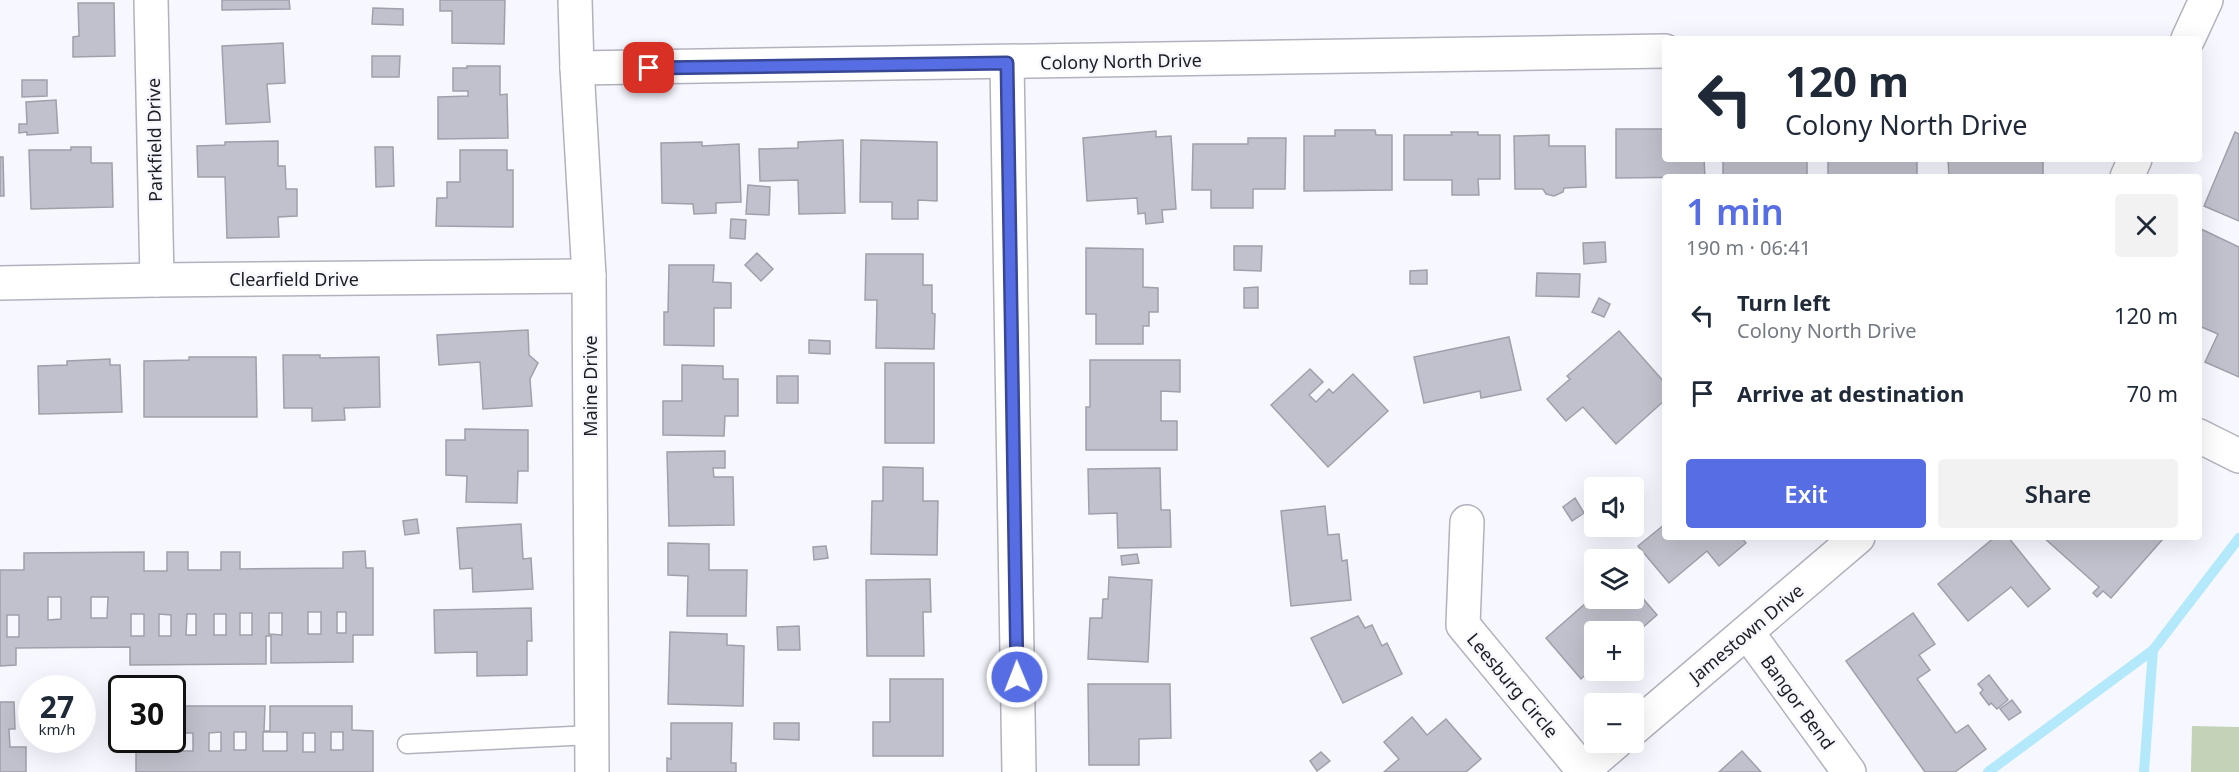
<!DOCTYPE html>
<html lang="en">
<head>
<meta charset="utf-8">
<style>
	:root { --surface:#fff; --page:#f2f2f3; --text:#1f2937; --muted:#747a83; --accent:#566de3 }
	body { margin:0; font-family:"Noto Sans",sans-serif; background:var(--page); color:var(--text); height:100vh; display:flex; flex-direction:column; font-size:22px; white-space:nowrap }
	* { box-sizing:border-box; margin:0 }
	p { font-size:20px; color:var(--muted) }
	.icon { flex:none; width:33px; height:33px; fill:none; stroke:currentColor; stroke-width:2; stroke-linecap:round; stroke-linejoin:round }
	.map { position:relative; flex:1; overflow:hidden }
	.panel { position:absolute; left:1662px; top:174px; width:540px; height:366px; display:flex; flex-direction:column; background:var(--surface); border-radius:6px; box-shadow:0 6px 24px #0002 }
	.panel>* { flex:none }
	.guide { position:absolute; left:1662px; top:36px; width:540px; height:126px; border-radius:6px; box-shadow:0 6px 24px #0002; background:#fff; color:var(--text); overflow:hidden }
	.tools { position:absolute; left:1584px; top:477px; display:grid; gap:12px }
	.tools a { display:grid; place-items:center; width:60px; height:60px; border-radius:6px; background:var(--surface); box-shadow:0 6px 24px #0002; font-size:30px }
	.speed { position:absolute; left:18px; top:675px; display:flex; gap:12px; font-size:30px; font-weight:700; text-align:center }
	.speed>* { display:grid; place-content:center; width:78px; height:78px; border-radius:50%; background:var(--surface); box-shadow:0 6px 24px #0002; line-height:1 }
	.speed small { font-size:15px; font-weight:400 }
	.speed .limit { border:3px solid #111; border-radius:9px; background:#fff; color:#111 }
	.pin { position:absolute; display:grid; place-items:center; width:51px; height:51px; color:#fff; margin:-26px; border-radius:12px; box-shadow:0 3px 9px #0006 }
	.me { position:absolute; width:66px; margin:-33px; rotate:359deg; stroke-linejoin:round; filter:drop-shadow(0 0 4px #0008) }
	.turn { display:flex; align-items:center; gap:21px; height:126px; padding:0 24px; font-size:27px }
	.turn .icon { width:78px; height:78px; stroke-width:2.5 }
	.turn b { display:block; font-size:42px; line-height:51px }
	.round { display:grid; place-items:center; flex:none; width:63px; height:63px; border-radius:6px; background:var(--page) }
	.head { display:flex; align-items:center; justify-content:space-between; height:102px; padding:0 24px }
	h1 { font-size:36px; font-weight:600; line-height:45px; color:var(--accent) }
	.button { display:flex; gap:12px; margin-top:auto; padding:12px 24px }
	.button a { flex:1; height:69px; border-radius:6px; background:var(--accent); color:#fff; font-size:24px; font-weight:600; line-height:69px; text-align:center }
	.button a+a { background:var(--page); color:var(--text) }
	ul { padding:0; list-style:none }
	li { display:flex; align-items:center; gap:18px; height:78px; padding:0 24px }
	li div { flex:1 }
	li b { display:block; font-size:22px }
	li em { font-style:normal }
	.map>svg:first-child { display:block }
	.green { fill:#c4d2b7 }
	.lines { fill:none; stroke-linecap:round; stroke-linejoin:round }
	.stream { stroke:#b4e9fc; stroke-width:10 }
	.building { fill:#c1c1cd; stroke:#9fa0ab; stroke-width:1.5; fill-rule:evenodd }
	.lane-casing { stroke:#b1b2bd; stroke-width:21 }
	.street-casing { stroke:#b1b2bd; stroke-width:36 }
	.secondary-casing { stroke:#b1b2bd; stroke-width:36 }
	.lane { stroke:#fff; stroke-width:18 }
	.street { stroke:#fff; stroke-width:33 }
	.secondary { stroke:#fff; stroke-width:33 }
	.route-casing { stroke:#384794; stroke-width:15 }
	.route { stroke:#566de3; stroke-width:10 }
	.labels { text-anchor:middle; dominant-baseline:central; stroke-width:5; stroke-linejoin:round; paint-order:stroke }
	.street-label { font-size:18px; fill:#1d1d21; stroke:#f7f7ff }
</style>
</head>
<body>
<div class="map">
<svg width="2239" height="772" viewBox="0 0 2239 772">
	<rect width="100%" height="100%" fill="#f7f7ff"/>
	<polygon class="green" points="2192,726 2239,727 2239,772 2191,772"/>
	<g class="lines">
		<g class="stream">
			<polyline points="1988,772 2153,650 2239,538"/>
			<polyline points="2144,772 2153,650"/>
		</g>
	</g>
	<g class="building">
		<polygon points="222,0 289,0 290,9 222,10"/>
		<polygon points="440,0 505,0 504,44 452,43 452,11 440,11"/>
		<polygon points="78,3 114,3 115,56 73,57 73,37 79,36"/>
		<polygon points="373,8 403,9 403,25 372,24"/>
		<polygon points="283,43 285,83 267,84 270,122 226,124 222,46"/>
		<polygon points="372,56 400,56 399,77 372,77"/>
		<polygon points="467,66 500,66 500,95 507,94 508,138 438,139 438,97 468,96 468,91 453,91 453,68 467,68"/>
		<polygon points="22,80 47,80 47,96 22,97"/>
		<polygon points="56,100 58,133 27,135 27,132 19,133 19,124 27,124 26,102"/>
		<polygon points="1616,129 1665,129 1665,159 1704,159 1705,177 1616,178"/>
		<polygon points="1335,130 1375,130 1376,135 1392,135 1392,190 1304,191 1304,136 1335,136"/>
		<polygon points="1156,131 1156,137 1171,136 1176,209 1162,210 1163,222 1146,224 1145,213 1138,214 1137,198 1087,201 1083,138"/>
		<polygon points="1451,132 1478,132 1478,135 1500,135 1500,179 1478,179 1479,195 1452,195 1452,180 1404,180 1404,135 1452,135"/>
		<polygon points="2235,132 2239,134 2239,221 2204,206"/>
		<polygon points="1549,135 1549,146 1585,146 1586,187 1564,188 1563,192 1554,196 1546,194 1543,189 1515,189 1514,136"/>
		<polygon points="1248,138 1286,138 1285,189 1253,189 1253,208 1211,208 1211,190 1192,190 1193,144 1248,144"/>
		<polygon points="843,140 845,213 799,214 798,180 760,181 759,149 798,148 798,142"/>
		<polygon points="861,140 937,142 937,201 918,200 918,219 892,219 892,202 860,202"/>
		<polygon points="278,141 278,166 285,166 286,189 297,189 297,216 278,217 279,237 227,238 225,177 198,177 197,146 225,145 225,142"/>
		<polygon points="702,142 702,146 739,144 741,202 716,203 716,213 694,214 693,204 662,203 661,143"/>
		<polygon points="71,147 91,147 91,163 112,163 113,207 31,209 29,150 71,150"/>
		<polygon points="375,147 393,147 394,186 376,187"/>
		<polygon points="460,150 507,150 507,170 513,170 513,227 436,226 437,198 447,198 447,182 460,182"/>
		<polygon points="0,157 3,157 4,196 0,196"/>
		<rect x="1723" y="159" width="84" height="18"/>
		<rect x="1828" y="159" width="89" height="18"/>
		<polygon points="1948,159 2043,159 2043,177 1949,177"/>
		<polygon points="748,185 770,187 769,215 746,214"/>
		<polygon points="731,219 746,220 745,239 730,238"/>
		<polygon points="2199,228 2239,247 2239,377 2205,362 2218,334 2199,326"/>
		<polygon points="1605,242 1606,262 1584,264 1583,243"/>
		<polygon points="1234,246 1262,246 1261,271 1234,270"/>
		<polygon points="1086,248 1143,249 1143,287 1158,288 1158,312 1149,312 1149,326 1143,326 1143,344 1096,344 1096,314 1086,314"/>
		<polygon points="757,253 773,269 761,281 745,265"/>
		<polygon points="866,254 923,254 923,285 932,285 932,313 935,314 934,349 876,348 877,300 865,300"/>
		<polygon points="669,265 714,265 713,282 731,283 731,308 714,308 714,346 664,345 664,312 668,312"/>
		<polygon points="1427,270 1427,284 1410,284 1410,271"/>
		<polygon points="1537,273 1580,274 1579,297 1536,296"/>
		<polygon points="1258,287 1258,308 1244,308 1244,288"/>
		<polygon points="1599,298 1610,304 1604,317 1592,312"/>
		<polygon points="528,330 529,355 538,363 530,379 532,406 483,409 480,362 439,365 437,335"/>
		<polygon points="1619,331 1665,383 1665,400 1616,444 1583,407 1566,421 1547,399 1570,379 1567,376"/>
		<polygon points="1509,337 1521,390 1481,398 1480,391 1424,403 1414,357"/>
		<polygon points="809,340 830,341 830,354 809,353"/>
		<polygon points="283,355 320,355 320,358 379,357 380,407 344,408 345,420 312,421 312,408 284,408"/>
		<polygon points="189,357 256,357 257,417 144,417 144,361 189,360"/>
		<polygon points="110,359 110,365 120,365 122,412 39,414 38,366 67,365 67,361"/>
		<polygon points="1090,360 1180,360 1180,392 1161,391 1161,421 1177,421 1177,450 1086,450 1086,407 1090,407"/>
		<rect x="885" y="363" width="49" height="80"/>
		<polygon points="682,365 723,366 723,379 738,379 738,416 725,416 724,436 663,435 663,401 682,401"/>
		<polygon points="1310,369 1323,382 1309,395 1316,402 1329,389 1333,393 1353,374 1388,411 1328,467 1271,405"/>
		<rect x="777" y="376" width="21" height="27"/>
		<polygon points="465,429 528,430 528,471 518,471 517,503 466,502 467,476 446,475 446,440 465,440"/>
		<polygon points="725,451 725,468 713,468 714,477 733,477 734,525 669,526 667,452"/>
		<polygon points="883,467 923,468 923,501 938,501 937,555 871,554 872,501 883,501"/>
		<polygon points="1160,468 1161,510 1170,510 1171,547 1118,548 1117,513 1089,514 1088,469"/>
		<polygon points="1575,498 1584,513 1572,521 1563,507"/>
		<polygon points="1325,506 1328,535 1339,534 1342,561 1347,560 1351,600 1291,606 1281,511"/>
		<polygon points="417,519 419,533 405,535 403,521"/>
		<polygon points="521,524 523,559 531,558 533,589 473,592 472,568 460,569 457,528"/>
		<polygon points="1665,524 1665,537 1741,537 1746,543 1719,566 1707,551 1669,583 1638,546"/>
		<polygon points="1995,537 2008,537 2050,589 2028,607 2011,587 1968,621 1938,584"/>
		<polygon points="2043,537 2159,537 2162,540 2111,598 2103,591 2097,597 2093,593 2099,587"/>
		<polygon points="668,543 709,544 709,570 747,570 746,616 687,616 688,576 668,575"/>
		<polygon points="826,546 828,558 814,560 813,547"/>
		<path d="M365,551L366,568H373V635H353V662L271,663V636H266V664L130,665V647L16,648V665L0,666V570H24V553L144,552V571H167V552H188V570H221V552H240V569L343,568V552ZM48,597H61V619L48,620ZM91,597H108L107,618H91ZM308,612H321V634H308ZM337,612H346V633H337ZM240,613H252V635H240ZM269,613H282V635L269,634ZM131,614H144V636H131ZM159,614L171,615V636H159ZM187,614H196V635H186ZM214,614H226V635H214ZM7,615H19V637H7Z"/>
		<polygon points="1137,554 1139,563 1122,565 1121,556"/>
		<polygon points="1109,577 1152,580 1148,662 1088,659 1090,618 1102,618 1103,599 1108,599"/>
		<polygon points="930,579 931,612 923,612 924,656 867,656 866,580"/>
		<polygon points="1634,588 1657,615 1634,635 1634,632 1594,632 1594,667 1581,679 1546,638 1594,596 1594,598 1634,598"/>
		<polygon points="531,608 532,641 527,641 527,675 477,676 477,652 435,653 434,610"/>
		<polygon points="1913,613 1935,644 1919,655 1930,670 1917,679 1956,733 1968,725 1986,749 1955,772 1925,772 1846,661"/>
		<polygon points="1358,616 1365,628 1372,625 1382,646 1387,643 1402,674 1343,703 1311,638"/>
		<polygon points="799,626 800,650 778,650 777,627"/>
		<polygon points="670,632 727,634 727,645 744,646 743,706 668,704"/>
		<polygon points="1989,675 2008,700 1997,709 1991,703 1989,705 1980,693 1983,690 1978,684"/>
		<polygon points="890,679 943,679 943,756 873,756 873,722 890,722"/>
		<polygon points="1088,684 1170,684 1171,738 1139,739 1139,765 1089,765"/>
		<polygon points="2012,700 2021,712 2009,720 2000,709"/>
		<polygon points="0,702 14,702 15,729 9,729 10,747 26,747 26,772 0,772"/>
		<path d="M172,706H265L264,731H270V706H352V730L373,731V772H136V752H147V740H154V751H166V740H172ZM221,732V751H209V733ZM234,732H246V750H234ZM263,732H287V751H263ZM331,732H343V750H331ZM181,733H193V751H181ZM303,733H315V752H303Z"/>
		<polygon points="1412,717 1427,735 1446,719 1481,759 1466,772 1384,772 1399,759 1384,742"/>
		<polygon points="671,723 732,723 731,763 736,763 736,772 667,772 667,758 671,759"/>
		<polygon points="774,723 799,723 799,740 774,739"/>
		<polygon points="1742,751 1761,772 1719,772"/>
		<polygon points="1321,752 1330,761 1317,771 1310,761"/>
	</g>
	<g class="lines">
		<g class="lane-casing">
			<polyline id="lane" points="407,744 592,735"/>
		</g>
		<g class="street-casing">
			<g id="street">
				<polyline points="151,0 157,280"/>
				<polyline points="575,0 577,68 589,276 592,772"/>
				<polyline points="1007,63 1019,772"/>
				<polyline points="577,68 1665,51"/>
				<polyline points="0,283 157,280 589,276"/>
				<polyline points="2199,436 2239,456"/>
				<polyline points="1467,522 1463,625 1583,770"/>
				<polyline points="1747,632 1849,772"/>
			</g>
		</g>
		<g class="secondary-casing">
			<g id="secondary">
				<polyline points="2188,39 2206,0"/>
				<polyline points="2127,177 2135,159"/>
				<polyline points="1634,728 1858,537"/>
				<polyline points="1581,772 1616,742"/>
			</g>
		</g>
		<use href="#lane" class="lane"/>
		<use href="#street" class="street"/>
		<use href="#secondary" class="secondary"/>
	</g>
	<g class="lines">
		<g class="route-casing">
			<polyline id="route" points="649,68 1007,63 1017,677"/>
		</g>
		<use href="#route" class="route"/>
	</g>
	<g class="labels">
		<g class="street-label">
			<text transform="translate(1121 61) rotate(-1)">Colony North Drive</text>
			<text transform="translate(154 140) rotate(-91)">Parkfield Drive</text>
			<text x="294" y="279">Clearfield Drive</text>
			<text transform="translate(590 386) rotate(-90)">Maine Drive</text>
			<text transform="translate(1746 633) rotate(-40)">Jamestown Drive</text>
			<text transform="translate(1513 685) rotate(50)">Leesburg Circle</text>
			<text transform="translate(1798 702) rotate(54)">Bangor Bend</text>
		</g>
	</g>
</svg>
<div class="tools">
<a><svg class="icon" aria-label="sound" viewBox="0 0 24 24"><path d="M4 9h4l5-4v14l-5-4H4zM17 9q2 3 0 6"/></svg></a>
<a><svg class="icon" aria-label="layers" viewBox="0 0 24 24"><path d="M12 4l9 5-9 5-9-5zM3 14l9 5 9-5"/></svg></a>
<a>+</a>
<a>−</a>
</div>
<div class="speed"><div>27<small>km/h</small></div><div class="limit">30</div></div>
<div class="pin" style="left:649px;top:68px;background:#d93025"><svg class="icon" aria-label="arrive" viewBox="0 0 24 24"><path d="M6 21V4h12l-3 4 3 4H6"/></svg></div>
<svg class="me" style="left:1017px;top:677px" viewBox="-20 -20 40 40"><circle r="17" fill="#566de3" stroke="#fff" stroke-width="3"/><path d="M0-11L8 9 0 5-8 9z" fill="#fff"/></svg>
<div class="guide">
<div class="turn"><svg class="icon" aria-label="left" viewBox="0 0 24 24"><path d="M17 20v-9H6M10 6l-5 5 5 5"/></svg><div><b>120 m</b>Colony North Drive</div></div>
</div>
<section class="panel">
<div class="head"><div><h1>1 min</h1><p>190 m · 06:41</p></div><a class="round"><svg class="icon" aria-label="close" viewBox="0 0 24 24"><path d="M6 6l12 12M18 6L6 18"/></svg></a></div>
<ul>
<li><svg class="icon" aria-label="left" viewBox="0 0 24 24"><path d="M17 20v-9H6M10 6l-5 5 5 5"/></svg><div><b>Turn left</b><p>Colony North Drive</p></div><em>120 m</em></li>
<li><svg class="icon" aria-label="arrive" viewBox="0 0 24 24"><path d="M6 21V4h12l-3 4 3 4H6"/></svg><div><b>Arrive at destination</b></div><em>70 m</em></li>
</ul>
<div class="button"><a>Exit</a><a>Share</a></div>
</section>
</div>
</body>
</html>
